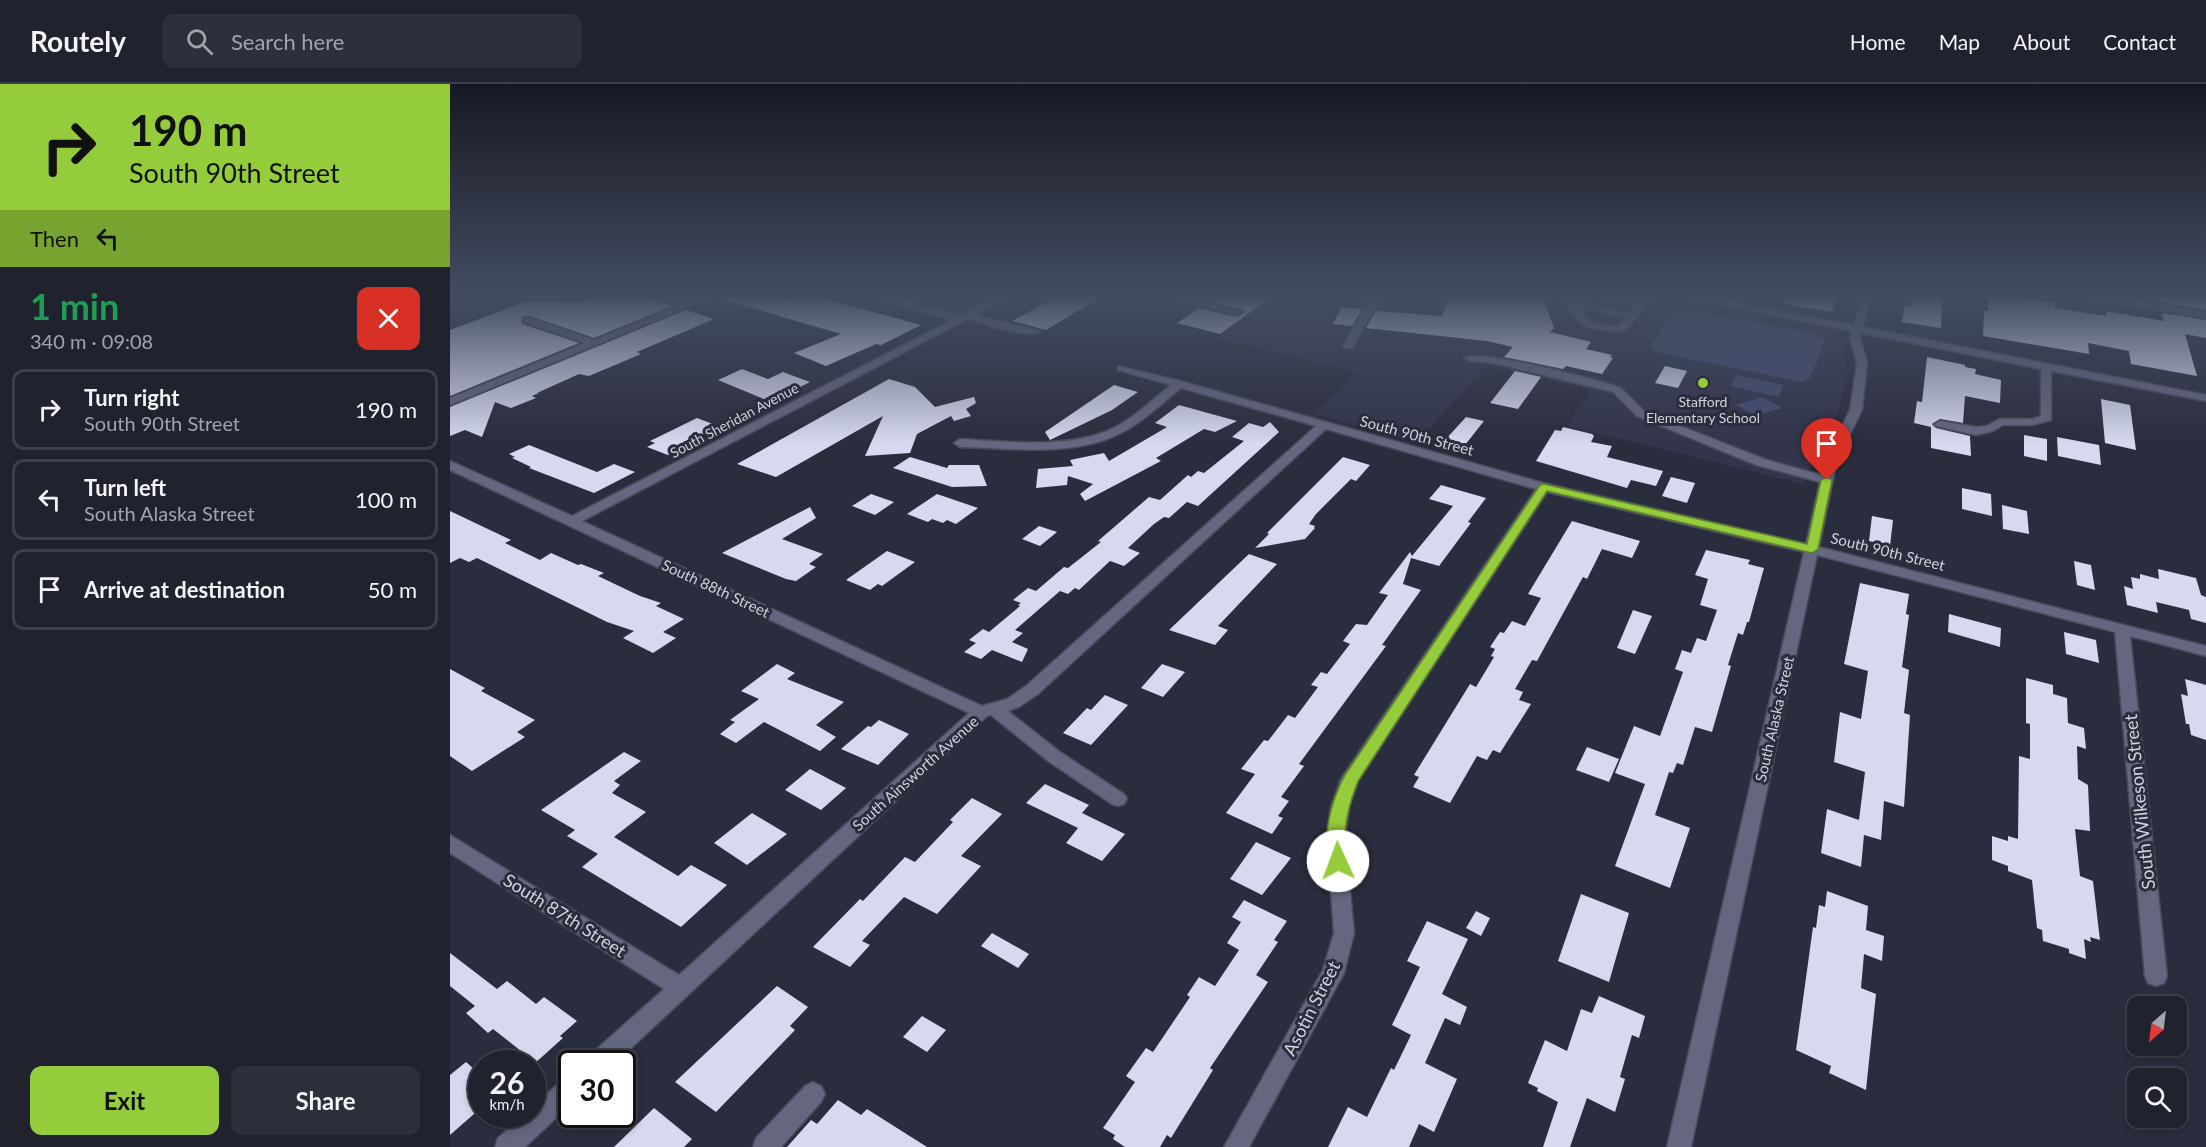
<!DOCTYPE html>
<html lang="en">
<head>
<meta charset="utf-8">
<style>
	:root { --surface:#20222e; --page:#2d2f3a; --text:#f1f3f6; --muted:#a2a4aa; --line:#3d3f4a; --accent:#95cc3b }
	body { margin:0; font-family:Lato,sans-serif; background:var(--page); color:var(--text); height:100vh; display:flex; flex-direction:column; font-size:22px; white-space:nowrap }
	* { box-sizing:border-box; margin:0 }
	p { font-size:20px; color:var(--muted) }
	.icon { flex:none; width:33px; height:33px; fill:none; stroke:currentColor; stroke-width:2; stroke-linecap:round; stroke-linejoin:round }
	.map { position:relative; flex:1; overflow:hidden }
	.panel { display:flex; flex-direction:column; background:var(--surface); width:450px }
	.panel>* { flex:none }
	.guide { background:#95cc3b; color:#111; overflow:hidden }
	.needle { width:39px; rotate:208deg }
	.fabs { position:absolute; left:1677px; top:912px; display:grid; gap:12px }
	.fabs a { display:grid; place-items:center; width:60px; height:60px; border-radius:12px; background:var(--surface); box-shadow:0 3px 9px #0003,0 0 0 2px var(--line); font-size:30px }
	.speed { position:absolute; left:18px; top:966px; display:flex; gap:12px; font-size:30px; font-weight:700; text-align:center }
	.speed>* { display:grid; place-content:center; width:78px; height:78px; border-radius:50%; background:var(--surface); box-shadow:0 3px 9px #0003,0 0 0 2px var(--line); line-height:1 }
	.speed small { font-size:15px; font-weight:400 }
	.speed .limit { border:3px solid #111; border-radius:9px; background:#fff; color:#111 }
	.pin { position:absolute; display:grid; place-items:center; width:51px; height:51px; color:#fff; margin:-62px -26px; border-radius:50% 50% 50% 0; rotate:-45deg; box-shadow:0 0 6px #0007 }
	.pin .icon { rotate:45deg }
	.me { position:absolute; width:66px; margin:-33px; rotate:358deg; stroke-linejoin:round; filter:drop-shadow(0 0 4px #0008) }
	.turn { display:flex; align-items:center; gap:21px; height:126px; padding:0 30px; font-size:27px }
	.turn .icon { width:78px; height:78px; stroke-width:2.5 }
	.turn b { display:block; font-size:42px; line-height:51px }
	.then { display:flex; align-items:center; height:57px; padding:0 30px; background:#0003; gap:12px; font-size:22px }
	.round { display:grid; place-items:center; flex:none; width:63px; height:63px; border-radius:12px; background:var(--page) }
	.head { display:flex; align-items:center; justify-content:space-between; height:102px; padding:0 30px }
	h1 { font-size:36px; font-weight:700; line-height:45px; color:#1e9e55 }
	.primary-button { display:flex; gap:12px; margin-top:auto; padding:12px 30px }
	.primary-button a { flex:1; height:69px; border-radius:12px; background:var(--accent); color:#111; font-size:24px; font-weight:700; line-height:69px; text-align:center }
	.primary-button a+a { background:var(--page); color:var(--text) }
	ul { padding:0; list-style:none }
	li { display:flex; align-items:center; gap:18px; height:81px; margin:0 12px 9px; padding:0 18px; border:3px solid var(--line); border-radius:12px }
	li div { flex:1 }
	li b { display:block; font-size:22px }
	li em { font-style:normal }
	header { display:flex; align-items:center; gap:36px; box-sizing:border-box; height:84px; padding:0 30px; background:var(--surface); border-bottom:2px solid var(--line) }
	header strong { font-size:28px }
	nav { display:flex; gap:33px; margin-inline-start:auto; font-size:21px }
	.search { width:420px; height:54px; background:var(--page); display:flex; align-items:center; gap:15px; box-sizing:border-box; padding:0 21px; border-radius:12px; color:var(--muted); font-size:22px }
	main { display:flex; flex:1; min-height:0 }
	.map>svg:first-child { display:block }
	.built { fill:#32354c }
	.green { fill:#464b70 }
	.building { fill:#d6d9ef }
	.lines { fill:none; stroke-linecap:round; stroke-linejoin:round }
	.minor-casing { stroke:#484b5a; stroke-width:3 }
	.minor { fill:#64677f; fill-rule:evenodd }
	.route { fill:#95cc3b; stroke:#618526; stroke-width:1.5 }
	.poi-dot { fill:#95cc3b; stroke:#2a2d3d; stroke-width:2 }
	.labels { text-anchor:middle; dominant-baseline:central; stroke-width:6; stroke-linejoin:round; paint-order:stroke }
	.far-poi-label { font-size:14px; fill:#d0d2dd; stroke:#2a2d3d }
	.far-street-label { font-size:14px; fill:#d0d2dd; stroke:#2a2d3d }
	.street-label { font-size:15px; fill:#d0d2dd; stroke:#2a2d3d }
	.near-street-label { font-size:18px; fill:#d0d2dd; stroke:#2a2d3d }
</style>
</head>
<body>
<header>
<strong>Routely</strong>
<div class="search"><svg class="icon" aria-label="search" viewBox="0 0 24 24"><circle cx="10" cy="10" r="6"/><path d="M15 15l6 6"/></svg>Search here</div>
<nav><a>Home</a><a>Map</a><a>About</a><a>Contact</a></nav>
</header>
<main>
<section class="panel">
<div class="guide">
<div class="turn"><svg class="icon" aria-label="right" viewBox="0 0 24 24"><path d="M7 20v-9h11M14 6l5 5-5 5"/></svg><div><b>190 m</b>South 90th Street</div></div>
<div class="then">Then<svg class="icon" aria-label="left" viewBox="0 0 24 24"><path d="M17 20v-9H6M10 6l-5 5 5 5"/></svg></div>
</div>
<div class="head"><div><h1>1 min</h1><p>340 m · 09:08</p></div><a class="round" style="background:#d93025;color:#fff"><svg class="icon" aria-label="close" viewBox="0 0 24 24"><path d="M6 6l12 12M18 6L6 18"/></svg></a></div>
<ul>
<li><svg class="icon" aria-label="right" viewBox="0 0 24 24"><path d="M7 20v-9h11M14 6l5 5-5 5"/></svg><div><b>Turn right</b><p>South 90th Street</p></div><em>190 m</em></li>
<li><svg class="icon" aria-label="left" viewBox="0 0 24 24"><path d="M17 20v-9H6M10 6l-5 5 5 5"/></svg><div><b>Turn left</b><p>South Alaska Street</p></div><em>100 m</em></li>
<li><svg class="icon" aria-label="arrive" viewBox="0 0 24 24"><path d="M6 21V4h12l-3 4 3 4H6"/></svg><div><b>Arrive at destination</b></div><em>50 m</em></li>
</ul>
<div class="primary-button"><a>Exit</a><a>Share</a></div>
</section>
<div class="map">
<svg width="1756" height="1063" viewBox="0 0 1756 1063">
	<rect width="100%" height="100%" fill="#2a2d3d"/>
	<polygon class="built" points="826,212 1206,212 1388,246 1394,250 1397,292 1388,328 1365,367 1354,400 1117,342 1141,306 1036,282 968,358 864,330 907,289 766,254"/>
	<g class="green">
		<polygon points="1226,224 1367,250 1375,257 1360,294 1352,298 1206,268 1200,264 1223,226"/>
		<polygon points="1286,291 1334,301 1329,313 1280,302"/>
		<polygon points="1312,313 1332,324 1305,332 1286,321"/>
	</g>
	<g class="building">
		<polygon points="147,212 191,212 222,222 144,254 80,232 73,232 71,234 72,240 129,259 0,312 0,246 77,217 131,218"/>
		<polygon points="274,212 325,212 340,216 350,212 364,212 471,241 431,261 426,260 376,282 344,269 391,250 274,216"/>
		<polygon points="608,212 652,212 596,246 562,237"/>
		<polygon points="767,212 823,212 770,250 727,239 749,224 786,233 794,229 793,226 758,217"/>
		<polygon points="999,212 1090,212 1094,217 1104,244 1100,248 1141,258 1136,265 1162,271 1160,273 1163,274 1152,290 1116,282 1113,285 1054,273 1063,263 1037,257 916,244 926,227 992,232"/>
		<polygon points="1336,212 1386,212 1382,228 1335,220"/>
		<polygon points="1462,212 1492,213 1491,244 1452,238 1455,221 1461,222"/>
		<polygon points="1538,212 1557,212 1605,219 1605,224 1656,232 1656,227 1714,237 1712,229 1756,236 1756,254 1735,250 1747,292 1681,280 1679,267 1638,259 1639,270 1533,252 1534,227 1538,227"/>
		<polygon points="1707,212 1732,212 1756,215 1756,226 1709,218"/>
		<polygon points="892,223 912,225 902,242 883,240"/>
		<polygon points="236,226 264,235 187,268 191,270 139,292 129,290 87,309 89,309 82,312 86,314 61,324 45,318 32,353 15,346 0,352 0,323"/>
		<polygon points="1477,273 1515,281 1515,283 1526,285 1525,290 1551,296 1550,319 1515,312 1513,339 1490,335 1482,340 1486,344 1520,352 1521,372 1481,364 1481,343 1464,339 1467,317 1472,318"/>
		<polygon points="1215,282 1237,287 1228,304 1205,299"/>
		<polygon points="292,285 318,295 333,288 360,298 340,308 334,305 314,315 268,296"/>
		<polygon points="1065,287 1091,293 1068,325 1040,319"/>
		<polygon points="439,295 465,303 485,323 524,313 526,319 516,325 521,332 504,337 501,332 467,350 460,369 415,372 433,332 326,393 287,380"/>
		<polygon points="664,301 688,308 662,326 600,356 595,348"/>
		<polygon points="1651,315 1680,321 1686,366 1655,359"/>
		<polygon points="729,321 787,337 765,348 754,345 706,374 711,377 635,417 630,410 643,400 618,392 617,401 586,404 588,385 623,382 620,376 654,369 659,377 717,343 705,339"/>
		<polygon points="1016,333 1034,337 1015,361 996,355"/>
		<polygon points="247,334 271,343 218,371 197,363 205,359 200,357"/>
		<polygon points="820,338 829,348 748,422 737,418 719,434 714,433 704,440 678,464 690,469 674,482 660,477 629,506 625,504 618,510 610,507 565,546 573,549 562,558 578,565 572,578 542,566 531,575 514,568 526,559 519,556 533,545 539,548 570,522 568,521 571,519 563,516 578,504 586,507 614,483 618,484 651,458 648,457 699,413 710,416 738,391 741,393 748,387 754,389 794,357 782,353 799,339 813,343"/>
		<polygon points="1113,343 1142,350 1144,352 1141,358 1162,362 1157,373 1213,387 1206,402 1181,396 1177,404 1086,377 1105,346 1111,347"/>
		<polygon points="1574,351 1597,355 1597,377 1574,372"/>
		<polygon points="1607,353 1649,361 1651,381 1608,372"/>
		<polygon points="79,361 147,388 164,380 185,388 144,409 79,384 81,383 62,374 65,373 59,370"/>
		<polygon points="460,373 497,384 499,381 529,381 537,402 502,403 443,384"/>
		<polygon points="893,373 920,381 906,397 901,395 866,430 859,440 865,442 864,444 865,444 855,455 805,464 819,450 817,449"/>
		<polygon points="1221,393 1245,399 1237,419 1212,412"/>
		<polygon points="991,401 1036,414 1018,438 1021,439 989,482 961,474 953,500 971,506 932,561 936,562 849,680 854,682 831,713 839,717 828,732 833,734 822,750 776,729 805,690 791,685 814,656 818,657 838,631 845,634 868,603 861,601 871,588 877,590 900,560 893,557 906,540 917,541 938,511 929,509 960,468 962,472 1003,422 979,415"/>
		<polygon points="1512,404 1541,410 1542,432 1512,425"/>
		<polygon points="421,410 444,418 425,431 402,422"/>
		<polygon points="487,410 528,424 506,440 497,436 493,439 482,435 478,438 457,430"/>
		<polygon points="1552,421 1577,427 1579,450 1553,445"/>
		<polygon points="360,423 366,434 332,455 373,470 359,480 366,483 346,497 336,495 272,469"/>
		<polygon points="0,427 61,456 55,459 90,476 101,469 128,481 131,480 154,489 148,492 190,512 211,519 206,522 234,535 213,548 226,554 203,569 173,554 184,547 157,538 27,474 19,478 10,474 0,479"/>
		<polygon points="1422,432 1443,436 1440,462 1419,457"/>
		<polygon points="1122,437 1190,457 1182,474 1152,465 1137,495 1133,493 1087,577 1082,576 1065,605 1073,608 1069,616 1081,620 1050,669 1043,666 1037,676 1027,672 1000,719 963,703 969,693 964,691 1020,600 1026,603 1044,573 1041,572 1045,565 1040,563 1050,548 1054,549 1062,537 1075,542 1091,514 1078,510"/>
		<polygon points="589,442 607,448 590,462 572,455"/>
		<polygon points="1256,466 1300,476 1298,480 1314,484 1299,538 1297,538 1293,551 1288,549 1278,581 1281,582 1262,648 1245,643 1233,681 1227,679 1223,689 1219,688 1205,731 1240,744 1220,804 1165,782 1195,700 1165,689 1184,642 1210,652 1233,588 1225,585 1232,566 1241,569 1247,554 1256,557 1267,526 1250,521 1258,495 1245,491"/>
		<polygon points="437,467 465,478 432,502 428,500 420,506 396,496"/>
		<polygon points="799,470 827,480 768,542 778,546 765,561 719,546"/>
		<polygon points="1624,477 1641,481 1645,506 1627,501"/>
		<polygon points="1708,485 1746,494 1751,511 1756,513 1756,539 1741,535 1739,526 1706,518 1708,529 1677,521 1674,502 1683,505 1681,493 1690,495 1690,490 1709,495"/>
		<polygon points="1410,499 1459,510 1456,530 1459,531 1452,583 1459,586 1454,629 1460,631 1454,723 1434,717 1431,756 1414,751 1411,783 1371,769 1377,725 1409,736 1415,688 1384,678 1390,628 1411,635 1418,587 1394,580"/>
		<polygon points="1183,526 1202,532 1185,570 1167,564"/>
		<polygon points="1499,530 1551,544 1550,563 1498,548"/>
		<polygon points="1614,548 1646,556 1649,579 1616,570"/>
		<polygon points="327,580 345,589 337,595 394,618 366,641 386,653 370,667 314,638 286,659 270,650 285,638 280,636 309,615 291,607"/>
		<polygon points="712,580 735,588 713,613 691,604"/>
		<polygon points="0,585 35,604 31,607 85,636 67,648 75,653 22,687 0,672"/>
		<polygon points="1576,594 1603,601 1603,610 1617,614 1618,639 1634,644 1636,665 1627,662 1628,695 1638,701 1640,747 1625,745 1630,792 1643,797 1650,856 1640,853 1641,858 1634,855 1636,875 1619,869 1619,865 1593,857 1592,846 1587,844 1582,796 1558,787 1558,782 1542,776 1542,752 1558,757 1558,752 1568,755 1569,672 1580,675 1580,640 1576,639"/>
		<polygon points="1735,595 1756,601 1756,656 1741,651 1739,640 1736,640 1731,610 1738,612"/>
		<polygon points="655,611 678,621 641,661 613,649 637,624 641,626"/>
		<polygon points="429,636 459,650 428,681 391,665 418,642 421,643"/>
		<polygon points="1137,663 1169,675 1159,698 1126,686"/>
		<polygon points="174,668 191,677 164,697 170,701 162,709 196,728 164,753 228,792 241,781 277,801 231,843 132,783 148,770 117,752 125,746 91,726"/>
		<polygon points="360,685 396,704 371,726 335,706"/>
		<polygon points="595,700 639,721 632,729 675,750 652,777 616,759 628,744 576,719"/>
		<polygon points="522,714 552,730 511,772 531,782 487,830 454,813 412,857 420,861 400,883 363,863 410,815 413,817 455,773 465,778 503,738 500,736"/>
		<polygon points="302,729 337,750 297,781 264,759"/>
		<polygon points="806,758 841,774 812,811 780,795"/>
		<polygon points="1377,807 1418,822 1416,846 1434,852 1432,877 1414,870 1411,904 1426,910 1416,1006 1379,989 1381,982 1346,966 1363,843 1366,844 1369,821 1375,823"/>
		<polygon points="1131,810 1179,829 1159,898 1108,877"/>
		<polygon points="794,816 837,837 824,856 828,858 806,891 818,898 760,984 763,986 721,1054 717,1051 710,1063 675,1063 663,1055 665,1051 653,1044 685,998 676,992 696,964 703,968 740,913 737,911 749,893 765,902 789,866 777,859 791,838 782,833"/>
		<polygon points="1026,827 1040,834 1031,852 1016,844"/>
		<polygon points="977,837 1018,855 992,910 1017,923 1010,941 995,934 975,979 1007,995 984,1048 969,1040 959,1063 878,1063 898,1023 917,1033 941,984 944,986 961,951 942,941 970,883 957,877"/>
		<polygon points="542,849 579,870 568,884 531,862"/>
		<polygon points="0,869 47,905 57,897 86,920 94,913 127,937 110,952 113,954 84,980 56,980 71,967 43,945 38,949 16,929 25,922 0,902"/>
		<polygon points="327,902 358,923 340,942 345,946 266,1028 225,998"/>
		<polygon points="1149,912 1195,932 1189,954 1182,951 1170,993 1175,995 1165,1028 1137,1014 1120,1063 1093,1063 1108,1018 1087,1007 1088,1004 1078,999 1095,956 1117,967 1131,925 1142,929"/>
		<polygon points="472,932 496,946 477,968 453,953"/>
		<polygon points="16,978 32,992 32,1023 0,1051 0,991"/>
		<polygon points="388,1016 411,1031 417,1025 477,1063 337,1063 361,1036 367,1040"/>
		<polygon points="204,1024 242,1055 234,1063 164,1063"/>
	</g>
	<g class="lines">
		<g class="minor-casing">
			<g id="minor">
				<path d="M205,212C216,212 231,218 240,217C249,216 255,211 265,212L0,321V314L135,259L73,238V234H79L144,256L230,221L206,214Z"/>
				<path d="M422,212H435L510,232L549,212H559L525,231L590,247C578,256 533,240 518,235L132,437L532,622L557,615L576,602L866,342L731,304C711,320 691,340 667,351C621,373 560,364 510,363L504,359L510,355C556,357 613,365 657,347C681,337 701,317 721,301L668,286V282L734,298L1097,400L1356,460L1370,398L1306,381L1187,332L1163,308L1043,279L1019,277L1014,274C1026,264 1135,293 1156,299L1171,304L1195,328L1314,375L1371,391L1375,376L1400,326L1407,279L1400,254L1402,247L1239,215L1235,212H1251L1404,241L1412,212H1421L1413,243L1756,311V317L1601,287V336L1582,341H1553L1543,347L1526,351L1486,342L1484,340L1490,337L1526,343L1536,342L1550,335H1582L1591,332V285L1411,249L1410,254L1417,279L1412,326L1387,376L1369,463L1756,562V572L1680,552L1717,892L1714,899L1706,902L1698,899L1695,892L1665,548L1367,471L1241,1063H1217L1354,468L1097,408L908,697L899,723L895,754L904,849L894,889L799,1063H774L873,886L884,849L877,754L881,723L891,695L1086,405L876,345L588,610L569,623L558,627L610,668L674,710L677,715L674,720L668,722L662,720L598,677L541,631L537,632L164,980H136L139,972L214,905L0,769V751L229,891L519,629L0,386V377L122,432L502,236L423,214Z"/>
				<polygon points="713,212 728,212 792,228 787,231"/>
				<polygon points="909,212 919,212 927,220 902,264 894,264 893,262 917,220"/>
				<path d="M1112,212H1121L1125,218L1180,229L1186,222L1144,212H1162L1190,217L1194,212H1204L1176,246C1167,248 1160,247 1151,246C1126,243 1124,231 1112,212ZM1129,224L1176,234L1169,241C1150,243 1140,241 1129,224Z"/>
				<polygon points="1633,212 1653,212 1756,228 1756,234 1638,215"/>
				<polygon points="122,992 122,1019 75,1063 45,1063 48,1054 75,1030 82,1030 82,1023 114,995"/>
				<polygon points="363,998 371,1002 375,1010 371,1018 331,1063 303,1063 306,1054 355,1002"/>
			</g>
		</g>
		<use href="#minor" class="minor"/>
	</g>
	<linearGradient id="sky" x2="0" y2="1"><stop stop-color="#171922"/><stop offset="0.59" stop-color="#444c62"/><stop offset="1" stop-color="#444c62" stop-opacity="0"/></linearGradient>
	<rect width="1756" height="360" fill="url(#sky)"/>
	<path class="route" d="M1377,393L1382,396L1368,465L1362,469L1097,407L908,697C901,715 895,734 895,754C894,764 899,773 894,783L888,785L882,783C869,757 882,715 895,691L1090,401L1094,400L1357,460L1371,396Z"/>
	<circle class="poi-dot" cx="1253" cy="299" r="6"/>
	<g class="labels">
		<g class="far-poi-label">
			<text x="1253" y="317">Stafford<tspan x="1253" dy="16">Elementary School</tspan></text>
		</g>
		<g class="far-street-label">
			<text transform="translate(284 336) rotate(-28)">South Sheridan Avenue</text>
		</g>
		<g class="street-label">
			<text transform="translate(967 351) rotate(15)">South 90th Street</text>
			<text transform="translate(1438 467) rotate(14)">South 90th Street</text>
			<text transform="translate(266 504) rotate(25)">South 88th Street</text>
			<text transform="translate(1324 635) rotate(-77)">South Alaska Street</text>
			<text transform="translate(465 689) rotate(-42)">South Ainsworth Avenue</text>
		</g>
		<g class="near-street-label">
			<text transform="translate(1689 718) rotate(-96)">South Wilkeson Street</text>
			<text transform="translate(115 831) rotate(32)">South 87th Street</text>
			<text transform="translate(861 924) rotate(-63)">Asotin Street</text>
		</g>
	</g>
</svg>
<div class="fabs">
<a><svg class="needle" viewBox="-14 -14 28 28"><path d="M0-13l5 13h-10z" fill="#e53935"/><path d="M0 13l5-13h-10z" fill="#a2a4aa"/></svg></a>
<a><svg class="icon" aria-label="search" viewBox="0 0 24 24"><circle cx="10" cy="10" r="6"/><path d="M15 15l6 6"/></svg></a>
</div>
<div class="speed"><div>26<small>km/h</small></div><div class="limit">30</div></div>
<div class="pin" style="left:1377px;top:396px;background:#d93025"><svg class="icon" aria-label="arrive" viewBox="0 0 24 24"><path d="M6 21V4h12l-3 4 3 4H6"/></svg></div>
<svg class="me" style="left:888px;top:777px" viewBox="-20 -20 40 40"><circle r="19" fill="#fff"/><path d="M0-13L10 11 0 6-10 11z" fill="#95cc3b"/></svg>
</div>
</main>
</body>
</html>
